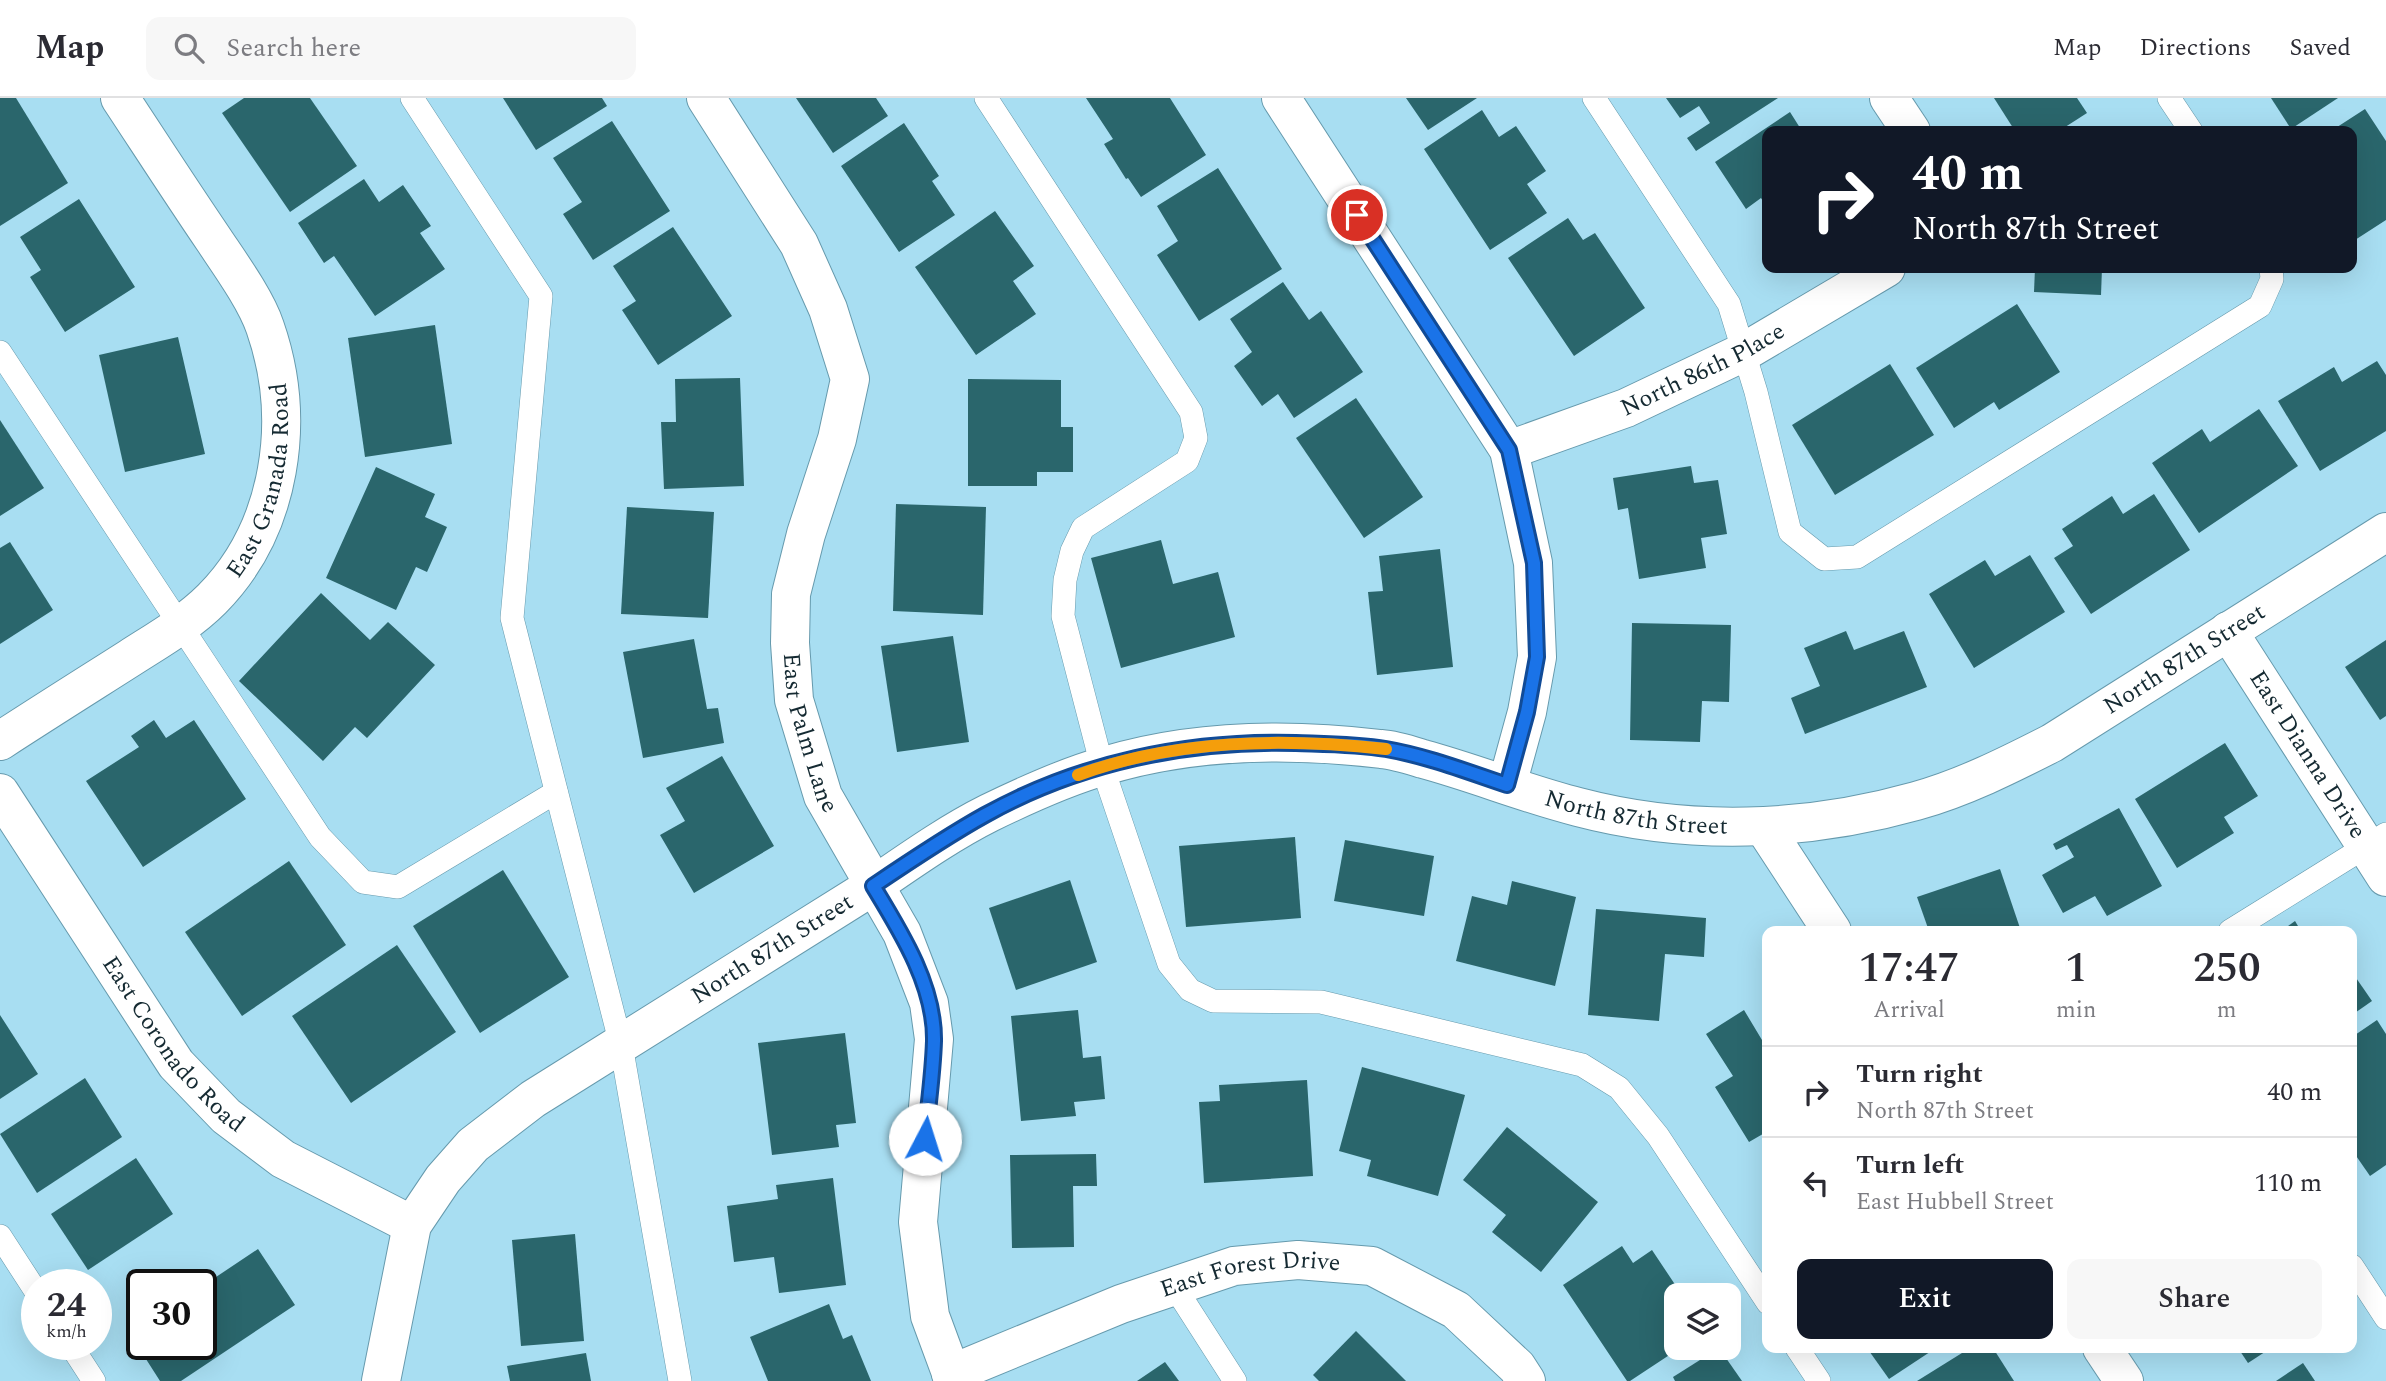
<!DOCTYPE html>
<html lang="en">
<head>
<meta charset="utf-8">
<style>
	:root { --surface:#fff; --page:#f7f7f7; --text:#2b2b33; --muted:#7c7c81; --line:#e1e1e2; --accent:#111827 }
	body { margin:0; font-family:Spectral,serif; background:var(--page); color:var(--text); height:100vh; display:flex; flex-direction:column; font-size:26px; white-space:nowrap }
	* { box-sizing:border-box; margin:0 }
	p { font-size:23px; color:var(--muted) }
	.icon { flex:none; width:38px; height:38px; fill:none; stroke:currentColor; stroke-width:2; stroke-linecap:round; stroke-linejoin:round }
	.map { position:relative; flex:1; overflow:hidden }
	.sheet { position:absolute; left:1762px; top:828px; width:595px; height:427px; display:flex; flex-direction:column; background:var(--surface); border-radius:14px; box-shadow:0 7px 28px #0002 }
	.sheet>* { flex:none }
	.hud { position:absolute; left:1762px; top:28px; width:595px; height:147px; border-radius:14px; box-shadow:0 7px 28px #0002; background:#111827; color:#fff; overflow:hidden }
	.controls { position:absolute; left:1664px; top:1185px; display:grid; gap:14px }
	.controls a { display:grid; place-items:center; width:77px; height:77px; border-radius:14px; background:var(--surface); box-shadow:0 7px 28px #0002; font-size:35px }
	.speed { position:absolute; left:21px; top:1171px; display:flex; gap:14px; font-size:35px; font-weight:700; text-align:center }
	.speed>* { display:grid; place-content:center; width:91px; height:91px; border-radius:50%; background:var(--surface); box-shadow:0 7px 28px #0002; line-height:1 }
	.speed small { font-size:18px; font-weight:400 }
	.speed .limit { border:4px solid #111; border-radius:10px; background:#fff; color:#111 }
	.pin { position:absolute; display:grid; place-items:center; width:60px; height:60px; color:#fff; margin:-30px; border:4px solid #fff; border-radius:50%; box-shadow:0 2px 7px #0007 }
	.me { position:absolute; width:77px; margin:-38px; rotate:5deg; stroke-linejoin:round; filter:drop-shadow(0 0 5px #0008) }
	.turn { display:flex; align-items:center; gap:24px; height:147px; padding:0 35px; font-size:32px }
	.turn .icon { width:91px; height:91px; stroke-width:2.5 }
	.turn b { display:block; font-size:49px; line-height:60px }
	.eta { display:flex; justify-content:space-evenly; align-items:center; height:119px; text-align:center }
	.eta b { font-size:42px; font-weight:600; line-height:49px }
	.button { display:flex; gap:14px; margin-top:auto; padding:14px 35px }
	.button a { flex:1; height:80px; border-radius:14px; background:var(--accent); color:#fff; font-size:28px; font-weight:600; line-height:80px; text-align:center }
	.button a+a { background:var(--page); color:var(--text) }
	ul { padding:0; list-style:none }
	li { display:flex; align-items:center; gap:21px; height:91px; padding:0 35px; border-top:2px solid var(--line) }
	li div { flex:1 }
	li b { display:block; font-size:26px }
	li em { font-style:normal }
	header { display:flex; align-items:center; gap:42px; box-sizing:border-box; height:98px; padding:0 35px; background:var(--surface); border-bottom:2px solid var(--line) }
	header strong { font-size:33px }
	nav { display:flex; gap:38px; margin-inline-start:auto; font-size:24px }
	.search { width:490px; height:63px; background:var(--page); display:flex; align-items:center; gap:18px; box-sizing:border-box; padding:0 24px; border-radius:14px; color:var(--muted); font-size:26px }
	.map>svg:first-child { display:block }
	.building { fill:#2a666c }
	.lines { fill:none; stroke-linecap:round; stroke-linejoin:round }
	.service-casing { stroke:#669aad; stroke-width:24 }
	.minor-casing { stroke:#669aad; stroke-width:40 }
	.service { stroke:#fff; stroke-width:23 }
	.minor { stroke:#fff; stroke-width:38 }
	.route-casing { stroke:#114b97; stroke-width:18 }
	.route { stroke:#1a73e8; stroke-width:12 }
	.slow { stroke:#f59e0b; stroke-width:12 }
	.labels { text-anchor:middle; dominant-baseline:central; stroke-width:7; stroke-linejoin:round; paint-order:stroke }
	.street-label { font-size:24px; fill:#152a32; stroke:#bee9f9 }
</style>
</head>
<body>
<header>
<strong>Map</strong>
<div class="search"><svg class="icon" aria-label="search" viewBox="0 0 24 24"><circle cx="10" cy="10" r="6"/><path d="M15 15l6 6"/></svg>Search here</div>
<nav><a>Map</a><a>Directions</a><a>Saved</a></nav>
</header>
<div class="map">
<svg width="2386" height="1283" viewBox="0 0 2386 1283">
	<rect width="100%" height="100%" fill="#a8def2"/>
	<g class="building">
		<polygon points="0,0 16,0 68,85 0,128"/>
		<polygon points="244,0 310,0 357,68 290,114 222,15"/>
		<polygon points="503,0 602,0 607,8 536,52"/>
		<polygon points="796,0 876,0 888,18 833,55"/>
		<polygon points="1086,0 1170,0 1206,57 1141,99 1128,80 1126,81 1104,46 1113,41"/>
		<polygon points="1406,0 1477,0 1428,32"/>
		<polygon points="1666,0 1778,0 1696,53 1687,40 1710,25 1699,8 1680,20"/>
		<polygon points="1994,0 2077,0 2087,15 2059,33 2015,33"/>
		<polygon points="2271,0 2338,0 2291,31"/>
		<polygon points="2365,11 2386,43 2386,122 2355,142 2352,137 2352,33 2331,33"/>
		<polygon points="1482,12 1499,39 1516,28 1546,73 1527,86 1547,115 1490,152 1424,51"/>
		<polygon points="1790,14 1802,33 1768,33 1768,111 1761,100 1746,111 1715,64"/>
		<polygon points="612,23 670,113 593,162 563,116 582,104 553,60"/>
		<polygon points="904,25 939,78 932,83 955,117 899,154 841,68"/>
		<polygon points="1218,70 1282,171 1199,223 1157,157 1178,143 1157,108"/>
		<polygon points="364,81 379,104 403,87 431,128 420,135 445,171 375,218 334,158 324,165 298,125"/>
		<polygon points="79,101 135,189 65,234 30,179 41,172 20,139"/>
		<polygon points="995,113 1034,168 1013,183 1036,216 976,257 915,169"/>
		<polygon points="1568,120 1583,142 1595,135 1645,210 1574,258 1508,160"/>
		<polygon points="673,129 732,218 658,267 622,212 636,203 613,168"/>
		<polygon points="2035,170 2102,170 2101,197 2034,194"/>
		<polygon points="1283,184 1309,222 1321,213 1363,274 1294,320 1278,296 1262,308 1234,268 1252,254 1230,221"/>
		<polygon points="2017,206 2060,274 1999,312 1994,304 1954,330 1916,270"/>
		<polygon points="435,227 452,346 365,359 348,240"/>
		<polygon points="178,239 205,356 125,374 99,257"/>
		<polygon points="2377,263 2386,277 2386,333 2320,373 2278,303 2334,269 2342,284"/>
		<polygon points="1890,266 1934,337 1835,397 1792,327"/>
		<polygon points="740,280 744,388 664,391 661,324 676,324 675,281"/>
		<polygon points="968,281 1061,282 1061,329 1073,329 1073,374 1037,374 1037,388 968,388"/>
		<polygon points="1356,300 1423,399 1364,440 1296,340"/>
		<polygon points="2259,311 2298,368 2199,435 2152,365 2202,331 2210,344"/>
		<polygon points="0,322 44,390 0,418"/>
		<polygon points="1691,368 1694,385 1718,382 1727,436 1701,440 1706,470 1639,481 1628,410 1618,412 1613,380"/>
		<polygon points="376,369 435,396 425,419 447,429 427,474 416,469 396,512 326,480"/>
		<polygon points="2154,396 2190,452 2091,516 2054,460 2073,448 2062,431 2112,398 2123,416"/>
		<polygon points="896,406 986,409 983,517 893,513"/>
		<polygon points="627,409 714,414 708,520 621,516"/>
		<polygon points="1161,442 1173,486 1218,474 1235,539 1121,570 1091,460"/>
		<polygon points="10,444 53,512 0,546 0,450"/>
		<polygon points="1440,451 1453,569 1377,577 1368,494 1383,493 1379,458"/>
		<polygon points="2030,457 2065,514 1974,570 1929,496 1985,462 1995,478"/>
		<polygon points="321,495 370,542 388,524 435,567 367,640 355,629 323,663 239,583"/>
		<polygon points="1632,525 1731,527 1729,604 1702,603 1700,644 1630,642"/>
		<polygon points="1846,533 1854,552 1904,533 1927,589 1805,636 1791,600 1820,588 1804,550"/>
		<polygon points="953,538 969,644 897,654 881,548"/>
		<polygon points="694,541 707,611 718,610 724,645 643,660 623,554"/>
		<polygon points="2386,542 2386,618 2380,622 2345,569"/>
		<polygon points="154,622 166,640 194,622 246,701 143,769 86,683 139,649 131,638"/>
		<polygon points="2225,645 2258,698 2224,719 2234,735 2177,770 2135,701"/>
		<polygon points="722,658 774,748 694,795 660,737 685,723 666,690"/>
		<polygon points="2119,710 2162,788 2107,818 2095,798 2063,815 2042,777 2074,759 2067,747 2056,752 2053,746"/>
		<polygon points="1295,739 1301,820 1186,829 1179,748"/>
		<polygon points="1345,742 1434,758 1424,818 1334,803"/>
		<polygon points="289,763 346,847 242,918 185,834"/>
		<polygon points="2000,771 2021,833 1929,833 1917,799"/>
		<polygon points="503,772 569,879 480,935 413,828"/>
		<polygon points="1070,782 1097,864 1016,892 989,810"/>
		<polygon points="1512,783 1576,799 1555,888 1456,863 1472,798 1507,807"/>
		<polygon points="1596,811 1706,820 1704,859 1665,856 1659,923 1588,917"/>
		<polygon points="2295,823 2301,833 2281,833"/>
		<polygon points="397,847 456,934 351,1005 292,918"/>
		<polygon points="2352,874 2372,903 2352,917"/>
		<polygon points="1078,912 1083,960 1101,958 1105,1001 1074,1004 1076,1018 1021,1023 1011,918"/>
		<polygon points="1744,912 1765,947 1768,946 1768,1033 1749,1044 1715,989 1733,978 1706,936"/>
		<polygon points="0,917 38,976 0,1001"/>
		<polygon points="2377,922 2386,936 2386,1067 2370,1078 2352,1052 2352,939"/>
		<polygon points="845,935 856,1025 836,1027 839,1049 772,1057 758,945"/>
		<polygon points="1362,969 1465,997 1438,1098 1367,1078 1371,1062 1339,1053"/>
		<polygon points="85,980 122,1039 37,1095 0,1036"/>
		<polygon points="1307,982 1313,1078 1204,1085 1199,1004 1220,1003 1219,987"/>
		<polygon points="1507,1029 1598,1104 1541,1174 1492,1134 1506,1117 1463,1082"/>
		<polygon points="1096,1056 1097,1088 1073,1088 1074,1149 1012,1150 1010,1057"/>
		<polygon points="136,1060 173,1116 88,1172 51,1116"/>
		<polygon points="833,1080 846,1187 779,1195 774,1159 734,1164 727,1108 778,1101 776,1087"/>
		<polygon points="575,1136 584,1243 521,1248 512,1142"/>
		<polygon points="1622,1148 1633,1165 1652,1152 1682,1197 1676,1197 1676,1250 1680,1250 1630,1283 1627,1283 1563,1187"/>
		<polygon points="258,1151 295,1207 181,1283 160,1283 130,1236 142,1229 142,1246 201,1246 201,1189"/>
		<polygon points="829,1206 843,1241 852,1237 871,1283 768,1283 750,1239"/>
		<polygon points="1356,1233 1406,1283 1319,1283 1313,1277"/>
		<polygon points="1719,1250 1742,1283 1675,1283 1673,1279"/>
		<polygon points="1867,1250 1936,1250 1889,1281"/>
		<polygon points="1970,1250 1993,1250 2014,1283 1917,1283"/>
		<polygon points="2238,1250 2271,1250 2248,1265"/>
		<polygon points="586,1255 591,1283 510,1283 507,1268"/>
		<polygon points="1165,1264 1179,1283 1137,1283"/>
		<polygon points="2303,1265 2315,1283 2276,1283"/>
	</g>
	<g class="lines">
		<g class="service-casing">
			<g id="service">
				<polyline points="412,0 541,198 512,520 621,947 680,1283"/>
				<polyline points="986,0 1191,314 1196,340 1187,363 1083,430 1072,453 1065,482 1063,518 1102,668 1169,866 1190,892 1213,903 1321,904 1582,967 1619,990 1658,1038 1768,1205"/>
				<polyline points="1594,0 1729,206 1756,294 1790,434 1824,461 1857,459 2260,208 2272,181 2271,170"/>
				<polyline points="2169,0 2191,33"/>
				<polyline points="0,254 320,739 363,784 398,789 556,694"/>
				<polyline points="2230,833 2386,736"/>
				<polyline points="0,1138 37,1195"/>
				<polyline points="2352,1168 2386,1220"/>
				<polyline points="1174,1188 1235,1283"/>
				<polyline points="70,1246 94,1283"/>
				<polyline points="1797,1250 1819,1283"/>
			</g>
		</g>
		<g class="minor-casing">
			<g id="minor">
				<path id="s1" d="M706,0L799,146L828,211L850,281L837,341L806,436L791,496L790,545L794,602L823,698L902,835L929,905L934,941L918,1124L930,1218L954,1283"/>
				<polyline points="1281,0 1509,352 1533,465 1537,559 1527,614 1507,687"/>
				<polyline points="1889,0 1911,33"/>
				<path id="s2" d="M1509,352L1626,310L1744,254L1886,170"/>
				<path id="s3" d="M2228,533L2386,779"/>
				<path id="s4" d="M0,643C43,615 86,588 130,560C158,542 188,525 212,501C282,430 297,321 265,229C256,202 230,166 214,142C182,95 151,47 120,0"/>
				<path id="s5" d="M0,695L176,966L226,1018L283,1061L412,1127"/>
				<polyline points="1764,729 1832,833"/>
				<polyline points="2102,1250 2124,1283"/>
				<path id="s6" d="M951,1276L1121,1206L1234,1168L1298,1162L1372,1168L1456,1212L1517,1269L1526,1283"/>
				<path id="s7" d="M381,1283L412,1127L443,1081L473,1047L533,1001L873,788C911,762 949,735 989,715C1026,697 1065,679 1104,668C1193,641 1290,640 1381,651C1395,652 1410,657 1423,661C1475,675 1526,696 1578,709C1688,738 1806,734 1916,703C1963,690 2009,667 2052,645L2386,434"/>
			</g>
		</g>
		<use href="#service" class="service"/>
		<use href="#minor" class="minor"/>
	</g>
	<g class="lines">
		<g class="route-casing">
			<path id="route" d="M925,1041C928,1009 933,976 934,943C935,888 901,834 873,788C910,763 947,738 985,717C1080,664 1189,642 1296,645C1325,646 1357,646 1386,651C1427,658 1468,674 1507,687L1527,614L1537,559L1534,465L1509,352L1357,117"/>
		</g>
		<use href="#route" class="route"/>
		<path class="slow" d="M1078,677C1176,641 1283,640 1386,651"/>
	</g>
	<g class="labels">
		<g class="street-label">
			<text stroke="none"><textPath href="#s2" startOffset="210">North 86th Place</textPath></text>
			<text stroke="none"><textPath href="#s4" startOffset="388">East Granada Road</textPath></text>
			<text stroke="none"><textPath href="#s7" startOffset="2130">North 87th Street</textPath></text>
			<text stroke="none"><textPath href="#s1" startOffset="682">East Palm Lane</textPath></text>
			<text stroke="none"><textPath href="#s3" startOffset="147">East Dianna Drive</textPath></text>
			<text stroke="none"><textPath href="#s7" startOffset="1542">North 87th Street</textPath></text>
			<text stroke="none"><textPath href="#s7" startOffset="618">North 87th Street</textPath></text>
			<text stroke="none"><textPath href="#s5" startOffset="306">East Coronado Road</textPath></text>
			<text stroke="none"><textPath href="#s6" startOffset="318">East Forest Drive</textPath></text>
		</g>
	</g>
</svg>
<div class="controls">
<a><svg class="icon" aria-label="layers" viewBox="0 0 24 24"><path d="M12 4l9 5-9 5-9-5zM3 14l9 5 9-5"/></svg></a>
</div>
<div class="speed"><div>24<small>km/h</small></div><div class="limit">30</div></div>
<div class="pin" style="left:1357px;top:117px;background:#d93025"><svg class="icon" aria-label="arrive" viewBox="0 0 24 24"><path d="M6 21V4h12l-3 4 3 4H6"/></svg></div>
<svg class="me" style="left:925px;top:1041px" viewBox="-20 -20 40 40"><circle r="19" fill="#fff"/><path d="M0-13L10 11 0 6-10 11z" fill="#1a73e8"/></svg>
<div class="hud">
<div class="turn"><svg class="icon" aria-label="right" viewBox="0 0 24 24"><path d="M7 20v-9h11M14 6l5 5-5 5"/></svg><div><b>40 m</b>North 87th Street</div></div>
</div>
<section class="sheet">
<div class="eta">
<div><b>17:47</b><p>Arrival</p></div>
<div><b>1</b><p>min</p></div>
<div><b>250</b><p>m</p></div>
</div>
<ul>
<li><svg class="icon" aria-label="right" viewBox="0 0 24 24"><path d="M7 20v-9h11M14 6l5 5-5 5"/></svg><div><b>Turn right</b><p>North 87th Street</p></div><em>40 m</em></li>
<li><svg class="icon" aria-label="left" viewBox="0 0 24 24"><path d="M17 20v-9H6M10 6l-5 5 5 5"/></svg><div><b>Turn left</b><p>East Hubbell Street</p></div><em>110 m</em></li>
</ul>
<div class="button"><a>Exit</a><a>Share</a></div>
</section>
</div>
</body>
</html>
